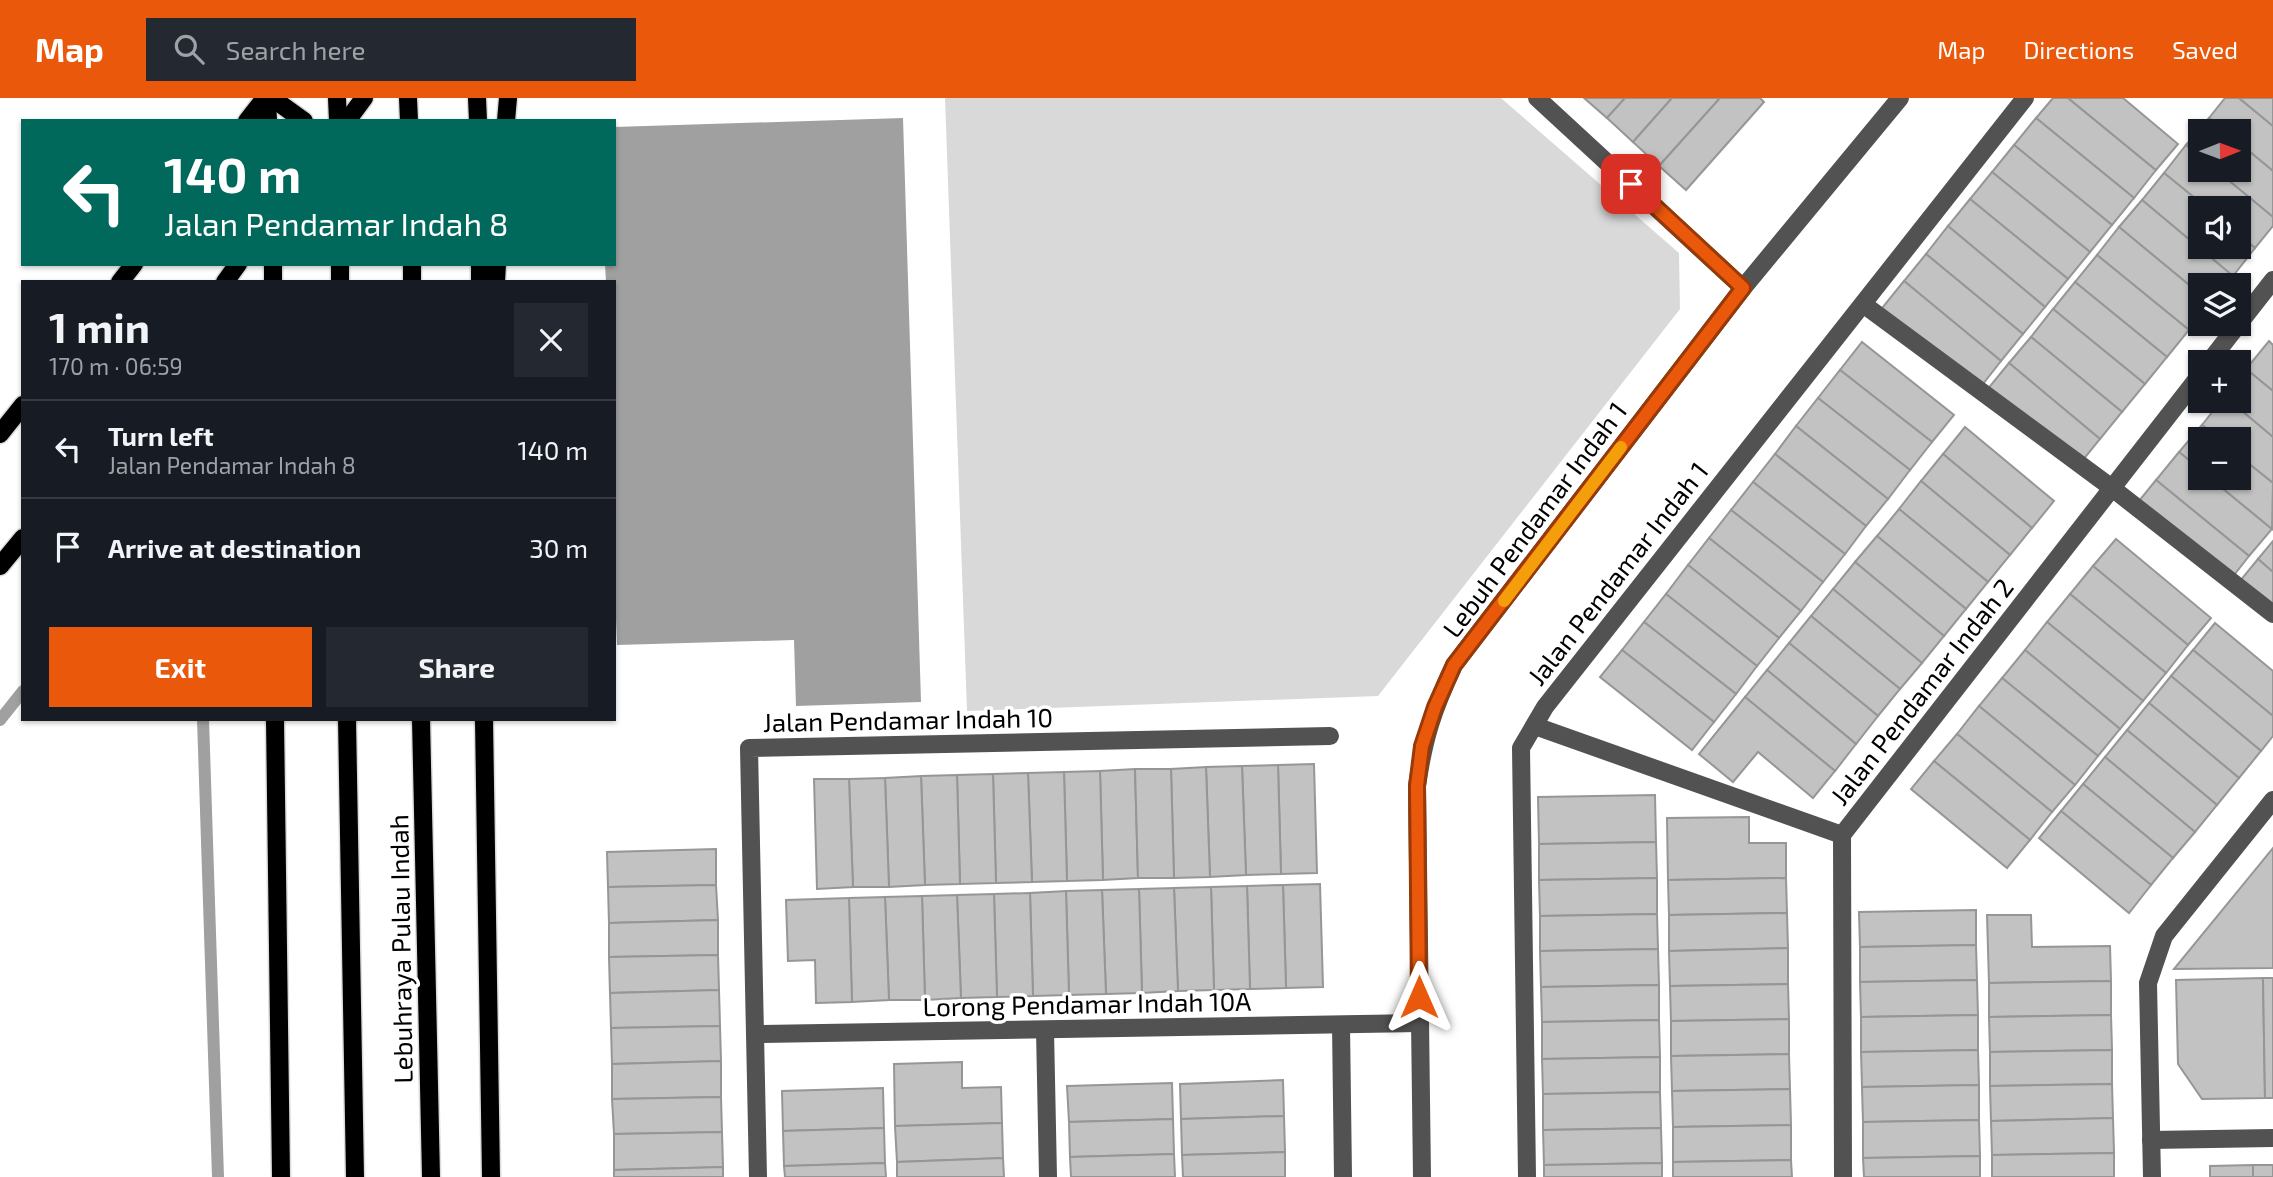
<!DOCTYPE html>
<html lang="en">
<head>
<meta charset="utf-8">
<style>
	:root { --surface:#171b24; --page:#242831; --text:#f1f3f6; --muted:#9ea1a6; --line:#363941; --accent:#ea580c }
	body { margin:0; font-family:"Exo 2",sans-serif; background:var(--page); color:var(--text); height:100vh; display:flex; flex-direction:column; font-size:26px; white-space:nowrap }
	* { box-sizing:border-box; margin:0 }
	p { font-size:23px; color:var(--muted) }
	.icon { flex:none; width:38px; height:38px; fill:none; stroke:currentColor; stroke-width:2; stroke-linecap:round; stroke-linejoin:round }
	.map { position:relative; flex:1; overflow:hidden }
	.side { position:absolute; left:21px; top:182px; width:595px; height:441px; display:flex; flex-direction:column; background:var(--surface); border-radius:0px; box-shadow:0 2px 5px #0004 }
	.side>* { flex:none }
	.hud { position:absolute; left:21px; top:21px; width:595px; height:147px; border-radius:0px; box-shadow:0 2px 5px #0004; background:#00695c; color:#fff; overflow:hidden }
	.needle { width:46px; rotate:89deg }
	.controls { position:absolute; left:2188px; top:21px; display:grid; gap:14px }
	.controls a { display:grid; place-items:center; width:63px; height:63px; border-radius:0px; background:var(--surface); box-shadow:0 2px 5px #0004; font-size:35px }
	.pin { position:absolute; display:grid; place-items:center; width:60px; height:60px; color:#fff; margin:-30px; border-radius:14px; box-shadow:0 4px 10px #0006 }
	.me { position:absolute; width:77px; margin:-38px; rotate:0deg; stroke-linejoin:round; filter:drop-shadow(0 0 5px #0008) }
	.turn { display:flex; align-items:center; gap:24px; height:147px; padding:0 28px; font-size:32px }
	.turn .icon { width:91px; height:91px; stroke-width:2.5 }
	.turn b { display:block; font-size:49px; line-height:60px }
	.round { display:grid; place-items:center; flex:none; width:74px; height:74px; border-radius:0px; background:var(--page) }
	.overview { display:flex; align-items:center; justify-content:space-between; height:119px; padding:0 28px }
	h1 { font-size:42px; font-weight:700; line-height:52px }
	.cta { display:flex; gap:14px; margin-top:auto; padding:14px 28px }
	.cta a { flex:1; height:80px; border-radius:0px; background:var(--accent); color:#fff; font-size:28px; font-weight:700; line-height:80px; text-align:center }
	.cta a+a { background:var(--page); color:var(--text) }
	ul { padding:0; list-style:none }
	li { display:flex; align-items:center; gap:21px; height:98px; padding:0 28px; border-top:2px solid var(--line) }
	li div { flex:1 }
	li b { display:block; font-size:26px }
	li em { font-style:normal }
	header { display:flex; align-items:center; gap:42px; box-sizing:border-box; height:98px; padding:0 35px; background:var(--accent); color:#fff }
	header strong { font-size:33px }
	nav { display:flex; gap:38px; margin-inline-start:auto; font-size:24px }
	.search { width:490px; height:63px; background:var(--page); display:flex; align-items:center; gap:18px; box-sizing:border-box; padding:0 24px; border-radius:0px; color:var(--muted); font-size:26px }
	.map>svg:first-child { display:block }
	.green { fill:#d9d9d9 }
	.water { fill:#a0a0a0 }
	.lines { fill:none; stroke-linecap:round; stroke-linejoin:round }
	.stream { stroke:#a0a0a0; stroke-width:12 }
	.building { fill:#c2c2c2; stroke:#969696; stroke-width:2 }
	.major-casing { stroke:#dbdbdb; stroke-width:21 }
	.minor { stroke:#525252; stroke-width:18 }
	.major { stroke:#000; stroke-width:18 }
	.route-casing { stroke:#983908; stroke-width:18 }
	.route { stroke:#ea580c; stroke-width:12 }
	.slow { stroke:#f59e0b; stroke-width:12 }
	.labels { text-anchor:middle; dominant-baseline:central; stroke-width:7; stroke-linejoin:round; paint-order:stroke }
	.street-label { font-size:26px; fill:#000; stroke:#fff }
</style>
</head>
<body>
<header>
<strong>Map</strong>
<div class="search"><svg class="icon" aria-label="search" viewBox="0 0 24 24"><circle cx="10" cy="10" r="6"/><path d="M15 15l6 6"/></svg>Search here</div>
<nav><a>Map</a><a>Directions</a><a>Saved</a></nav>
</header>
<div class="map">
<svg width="2273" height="1079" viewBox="0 0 2273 1079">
	<rect width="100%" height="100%" fill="#fff"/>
	<polygon class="green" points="945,0 1501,0 1679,155 1680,211 1378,598 967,613"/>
	<polygon class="water" points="903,20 921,604 796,608 794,542 617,547 614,469 614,184 606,184 605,166 614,166 614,29"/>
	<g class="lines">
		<g class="stream">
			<polyline points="203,621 218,1079"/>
			<polyline points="0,622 23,593"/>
		</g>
	</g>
	<g class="building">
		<polygon points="1584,0 1625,0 1607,20"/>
		<polygon points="1625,0 1672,0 1633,44 1607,20"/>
		<polygon points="1672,0 1720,0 1659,68 1633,44"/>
		<polygon points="1720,0 1760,0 1764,4 1686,92 1659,68"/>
		<polygon points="2053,0 2068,0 2156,72 2134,100 2036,20"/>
		<polygon points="2068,0 2123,0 2178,46 2156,72"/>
		<polygon points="2225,0 2239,0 2273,28 2273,73 2238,44 2238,33 2225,33 2209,20"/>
		<polygon points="2239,0 2273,0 2273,28"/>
		<polygon points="2036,20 2134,100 2112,127 2014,47"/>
		<polygon points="2209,20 2225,33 2200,33 2200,59 2186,47"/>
		<polygon points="2238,44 2273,73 2273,119 2216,72 2238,72"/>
		<polygon points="2014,47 2112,127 2090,154 1992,74"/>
		<polygon points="2186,47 2200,59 2200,72 2216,72 2273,119 2273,128 2255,150 2238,136 2238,110 2207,110 2164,75"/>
		<polygon points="1992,74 2090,154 2068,181 1970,101"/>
		<polygon points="2164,75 2207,110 2200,110 2200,149 2238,149 2238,136 2255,150 2233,178 2142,102"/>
		<polygon points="1970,101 2068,181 2045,209 1948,128"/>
		<polygon points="2142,102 2233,178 2225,187 2200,187 2200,196 2119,129"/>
		<polygon points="1948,128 2045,209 2023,236 1926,156"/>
		<polygon points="2119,129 2200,196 2200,219 2189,232 2097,157"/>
		<polygon points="1926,156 2023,236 2001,263 1904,183"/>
		<polygon points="2097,157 2189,232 2167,259 2075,184"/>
		<polygon points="1904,183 2001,263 1979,291 1882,210"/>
		<polygon points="2075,184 2167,259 2145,286 2053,211"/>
		<polygon points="2053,211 2145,286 2122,314 2031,239"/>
		<polygon points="2031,239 2122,314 2100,341 2009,265"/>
		<polygon points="2269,243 2273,247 2273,293 2246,271"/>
		<polygon points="1862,244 1954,317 1932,344 1840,272"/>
		<polygon points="2009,265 2100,341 2078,368 1986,293"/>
		<polygon points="2246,271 2273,293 2273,339 2230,303 2238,303 2238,281"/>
		<polygon points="1840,272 1932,344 1910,372 1818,300"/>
		<polygon points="1818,300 1910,372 1888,401 1796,328"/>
		<polygon points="2221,303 2230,303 2273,339 2273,385 2238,357 2238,341 2220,341 2202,327"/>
		<polygon points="2202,327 2220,341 2200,341 2200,371 2179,354"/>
		<polygon points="1796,328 1888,401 1866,428 1775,356"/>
		<polygon points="1965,329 2054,403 2032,430 1943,356"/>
		<polygon points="2179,354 2200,371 2200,380 2210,380 2272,431 2249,458 2156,382"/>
		<polygon points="1775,356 1866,428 1845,456 1753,384"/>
		<polygon points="1943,356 2032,430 2010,457 1921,383"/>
		<polygon points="2238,357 2273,385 2272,431 2210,380 2238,380"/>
		<polygon points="2156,382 2249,458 2227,486 2134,409"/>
		<polygon points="1921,383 2010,457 1988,484 1899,411"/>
		<polygon points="1753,384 1845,456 1823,484 1731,412"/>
		<polygon points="1899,411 1988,484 1966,511 1877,438"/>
		<polygon points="1731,412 1823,484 1801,513 1709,440"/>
		<polygon points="1877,438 1966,511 1944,538 1855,464"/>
		<polygon points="1709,440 1801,513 1779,540 1688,467"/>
		<polygon points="2116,441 2211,520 2188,547 2093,468"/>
		<polygon points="2273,443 2273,474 2258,461"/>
		<polygon points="2258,461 2273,474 2273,520 2235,489"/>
		<polygon points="1855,464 1944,538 1922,565 1833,491"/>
		<polygon points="1688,467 1779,540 1757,568 1666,496"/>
		<polygon points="2093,468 2188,547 2166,575 2070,496"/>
		<polygon points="1833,491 1922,565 1900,591 1811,518"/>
		<polygon points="1666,496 1757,568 1736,596 1644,524"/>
		<polygon points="2070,496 2166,575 2143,603 2047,524"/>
		<polygon points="1811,518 1900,591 1878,618 1789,545"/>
		<polygon points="1644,524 1736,596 1714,624 1622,552"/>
		<polygon points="2047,524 2143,603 2120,631 2025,552"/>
		<polygon points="2215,525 2273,573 2273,618 2193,552"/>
		<polygon points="1789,545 1878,618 1856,646 1767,572"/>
		<polygon points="1622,552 1714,624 1692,652 1600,579"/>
		<polygon points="2025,552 2120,631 2098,658 2002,580"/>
		<polygon points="2193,552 2273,618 2273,638 2261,653 2171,578"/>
		<polygon points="1767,572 1856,646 1835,673 1745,599"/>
		<polygon points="2171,578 2261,653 2239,680 2149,605"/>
		<polygon points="2002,580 2098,658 2075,687 1979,608"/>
		<polygon points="1745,599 1835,673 1813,700 1758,654 1733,684 1699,656"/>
		<polygon points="2149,605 2239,680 2217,707 2127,632"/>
		<polygon points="1979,608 2075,687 2052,714 1957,636"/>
		<polygon points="2127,632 2217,707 2195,734 2105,659"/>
		<polygon points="1957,636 2052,714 2030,742 1934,663"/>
		<polygon points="2105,659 2195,734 2173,760 2083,686"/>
		<polygon points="1934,663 2030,742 2007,770 1911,691"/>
		<polygon points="1314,666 1317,775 1281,776 1278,667"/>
		<polygon points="1278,667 1281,776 1246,777 1242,668"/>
		<polygon points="1242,668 1246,777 1210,779 1206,669"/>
		<polygon points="1206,669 1210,779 1174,780 1171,671"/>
		<polygon points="1135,671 1138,780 1103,782 1100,673"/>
		<polygon points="1135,671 1171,671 1174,780 1138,780"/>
		<polygon points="1100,673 1103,782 1067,783 1064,674"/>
		<polygon points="1064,674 1067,783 1032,784 1028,675"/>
		<polygon points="1028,675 1032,784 996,785 993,676"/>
		<polygon points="993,676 996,785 960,786 957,677"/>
		<polygon points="957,677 960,786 925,787 921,678"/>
		<polygon points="921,678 925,787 889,789 885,680"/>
		<polygon points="885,680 889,789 853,789 849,681"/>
		<polygon points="814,681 849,681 853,789 817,791"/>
		<polygon points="2083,686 2173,760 2151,787 2061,713"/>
		<polygon points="1655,697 1656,744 1539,746 1538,699"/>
		<polygon points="2061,713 2151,787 2129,815 2039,740"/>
		<polygon points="1749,719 1749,745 1786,745 1786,780 1668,782 1667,720"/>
		<polygon points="1656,744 1657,780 1539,782 1539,746"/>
		<polygon points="2273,750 2273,870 2174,871"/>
		<polygon points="716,751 716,787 608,789 607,754"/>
		<polygon points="1657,780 1657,816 1540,818 1539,782"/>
		<polygon points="1786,780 1787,815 1669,817 1668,782"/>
		<polygon points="1320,786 1323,889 1286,890 1283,787"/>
		<polygon points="716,787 718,822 609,825 608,789"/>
		<polygon points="1283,787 1286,890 1250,891 1247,788"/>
		<polygon points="1247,788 1250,891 1214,892 1211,789"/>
		<polygon points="1211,789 1214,892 1178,893 1174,790"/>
		<polygon points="1174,790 1178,893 1142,895 1139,791"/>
		<polygon points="1139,791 1142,895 1106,896 1102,792"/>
		<polygon points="1102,792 1106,896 1069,897 1066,793"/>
		<polygon points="1066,793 1069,897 1033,898 1030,795"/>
		<polygon points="1030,795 1033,898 997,899 994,796"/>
		<polygon points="994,796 997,899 961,900 957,797"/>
		<polygon points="957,797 961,900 925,902 922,798"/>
		<polygon points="922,798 925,902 889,902 885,799"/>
		<polygon points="885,799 889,902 852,904 849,800"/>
		<polygon points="849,800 852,904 816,905 815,862 788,863 786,802"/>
		<polygon points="1976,812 1976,847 1860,849 1859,814"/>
		<polygon points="1787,815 1788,850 1669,853 1669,817"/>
		<polygon points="1657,816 1658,851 1540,853 1540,818"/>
		<polygon points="1987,817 2031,817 2032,849 2110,848 2111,883 1989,885"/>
		<polygon points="718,822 718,857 609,859 609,825"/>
		<polygon points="1976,847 1977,882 1860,884 1860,849"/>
		<polygon points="1788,850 1788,886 1670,888 1669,853"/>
		<polygon points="1658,851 1659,887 1541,889 1540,853"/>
		<polygon points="718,857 719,892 610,895 609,859"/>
		<polygon points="2263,880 2265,1000 2202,1001 2178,966 2176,882"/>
		<polygon points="2263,880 2273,880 2273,1000 2265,1000"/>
		<polygon points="1977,882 1978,917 1861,919 1860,884"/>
		<polygon points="2111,883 2111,917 1989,919 1989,885"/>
		<polygon points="1788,886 1789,921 1671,923 1670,888"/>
		<polygon points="1659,887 1659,922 1542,924 1541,889"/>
		<polygon points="719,892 720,928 611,930 610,895"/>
		<polygon points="1978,917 1978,952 1861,954 1861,919"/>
		<polygon points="2111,917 2112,952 1990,954 1989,919"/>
		<polygon points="1789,921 1789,956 1671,958 1671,923"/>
		<polygon points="1659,922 1660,959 1542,961 1542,924"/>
		<polygon points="720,928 721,963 612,966 611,930"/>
		<polygon points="1978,952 1979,987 1862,989 1861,954"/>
		<polygon points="2112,952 2112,986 1990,988 1990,954"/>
		<polygon points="1789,956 1790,991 1672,993 1671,958"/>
		<polygon points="1660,959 1660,994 1543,996 1542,961"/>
		<polygon points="721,963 721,999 612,1001 612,966"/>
		<polygon points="962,964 962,990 1001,989 1002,1025 895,1028 894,966"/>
		<polygon points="1283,982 1284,1018 1181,1021 1180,986"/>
		<polygon points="1172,985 1173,1021 1069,1024 1067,988"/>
		<polygon points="2112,986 2113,1020 1991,1023 1990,988"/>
		<polygon points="1979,987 1979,1022 1863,1024 1862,989"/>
		<polygon points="883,990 884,1030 783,1033 782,993"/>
		<polygon points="1790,991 1791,1027 1673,1029 1672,993"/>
		<polygon points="1660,994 1661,1030 1543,1032 1543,996"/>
		<polygon points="721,999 722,1034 614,1036 612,1001"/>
		<polygon points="1284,1018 1285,1054 1182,1057 1181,1021"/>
		<polygon points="2113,1020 2114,1055 1992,1057 1991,1023"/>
		<polygon points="1173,1021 1174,1056 1070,1059 1069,1024"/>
		<polygon points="1979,1022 1980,1058 1863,1060 1863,1024"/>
		<polygon points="1002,1025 1003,1060 897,1064 895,1028"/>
		<polygon points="1791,1027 1791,1062 1673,1064 1673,1029"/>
		<polygon points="884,1030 885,1065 784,1068 783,1033"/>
		<polygon points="1661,1030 1662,1065 1544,1067 1543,1032"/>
		<polygon points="722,1034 723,1069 614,1072 614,1036"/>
		<polygon points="1285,1054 1285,1079 1183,1079 1182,1057"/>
		<polygon points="2114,1055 2114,1079 1992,1079 1992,1057"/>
		<polygon points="1174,1056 1175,1079 1071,1079 1070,1059"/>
		<polygon points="1980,1058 1980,1079 1864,1079 1863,1060"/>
		<polygon points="1003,1060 1004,1079 897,1079 897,1064"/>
		<polygon points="1791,1062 1792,1079 1673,1079 1673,1064"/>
		<polygon points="885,1065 886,1079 785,1079 784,1068"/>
		<polygon points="1662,1065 1662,1079 1544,1079 1544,1067"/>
		<polygon points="2253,1067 2253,1079 2210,1079 2210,1068"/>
		<rect x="2253" y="1067" width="20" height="12"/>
		<polygon points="723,1069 723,1079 614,1079 614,1072"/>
	</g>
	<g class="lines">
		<g class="major-casing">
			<g id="major">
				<polyline points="267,0 268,23"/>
				<polyline points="272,0 304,23"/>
				<polyline points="337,0 338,23"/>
				<polyline points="408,0 409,23"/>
				<polyline points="477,0 478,23"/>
				<polyline points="247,23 265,0"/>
				<polyline points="347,23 364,0"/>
				<polyline points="506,23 508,0"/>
				<polyline points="273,166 273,184"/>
				<polyline points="340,166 340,184"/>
				<polyline points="412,166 412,184"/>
				<polyline points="480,166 480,184"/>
				<polyline points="120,184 134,166"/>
				<polyline points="225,184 238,166"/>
				<polyline points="496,184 497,166"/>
				<polyline points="0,336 23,307"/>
				<polyline points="0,468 23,440"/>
				<polyline points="275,621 281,1079"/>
				<polyline points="347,621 355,1079"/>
				<polyline points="421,621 431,1079"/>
				<polyline points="484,621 491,1079"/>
			</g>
		</g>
		<g class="minor">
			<polyline points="1537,0 1743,190"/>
			<polyline points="1863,206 2112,390 2273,516"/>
			<polyline points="2209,264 2273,182"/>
			<polyline points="1535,628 1842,737"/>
			<polyline points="1341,927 1343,1079"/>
			<polyline points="1045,932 1048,1079"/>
			<polyline points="755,936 1419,925"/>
			<polyline points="2151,1042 2273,1040"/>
			<polyline points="758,1079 749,650 1330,638"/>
			<path d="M1422,1079L1417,688C1424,639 1433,612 1454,567L1743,190L1900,0"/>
			<polyline points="1527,1079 1521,650 1545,609 2025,0"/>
			<polyline points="1843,1079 1842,737 2200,277"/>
			<polyline points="2152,1079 2148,885 2164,838 2273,702"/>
		</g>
		<use href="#major" class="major"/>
	</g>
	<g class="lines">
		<g class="route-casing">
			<polyline id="route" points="1419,899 1417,688 1422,648 1435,609 1454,567 1743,190 1631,86"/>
		</g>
		<use href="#route" class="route"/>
		<polyline class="slow" points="1504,503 1621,349"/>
	</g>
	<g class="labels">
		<g class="street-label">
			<text transform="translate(1534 421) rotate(-53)">Lebuh Pendamar Indah 1</text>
			<text transform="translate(1617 475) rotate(-52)">Jalan Pendamar Indah 1</text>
			<text transform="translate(1921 593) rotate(-52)">Jalan Pendamar Indah 2</text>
			<text transform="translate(908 621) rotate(-1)">Jalan Pendamar Indah 10</text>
			<text transform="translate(400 851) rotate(-91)">Lebuhraya Pulau Indah</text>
			<text transform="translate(1087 905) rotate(-1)">Lorong Pendamar Indah 10A</text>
		</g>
	</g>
</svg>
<div class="controls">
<a><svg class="needle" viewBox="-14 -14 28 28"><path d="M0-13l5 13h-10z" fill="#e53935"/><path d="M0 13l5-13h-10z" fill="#9ea1a6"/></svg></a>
<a><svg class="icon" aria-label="sound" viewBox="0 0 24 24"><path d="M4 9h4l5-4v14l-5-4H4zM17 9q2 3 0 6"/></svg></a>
<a><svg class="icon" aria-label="layers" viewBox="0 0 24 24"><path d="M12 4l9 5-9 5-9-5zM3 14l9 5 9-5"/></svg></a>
<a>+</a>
<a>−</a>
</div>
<div class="pin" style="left:1631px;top:86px;background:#d93025"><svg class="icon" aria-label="arrive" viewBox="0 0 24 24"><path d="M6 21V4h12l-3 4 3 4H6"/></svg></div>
<svg class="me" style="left:1419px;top:899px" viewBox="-20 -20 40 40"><path d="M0-17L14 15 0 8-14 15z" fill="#ea580c" stroke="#fff" stroke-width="4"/></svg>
<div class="hud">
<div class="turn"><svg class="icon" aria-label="left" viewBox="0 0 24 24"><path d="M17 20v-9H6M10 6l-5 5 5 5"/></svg><div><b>140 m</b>Jalan Pendamar Indah 8</div></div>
</div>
<section class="side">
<div class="overview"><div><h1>1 min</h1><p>170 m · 06:59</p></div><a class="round"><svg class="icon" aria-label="close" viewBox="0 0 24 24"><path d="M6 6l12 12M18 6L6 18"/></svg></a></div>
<ul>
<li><svg class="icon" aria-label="left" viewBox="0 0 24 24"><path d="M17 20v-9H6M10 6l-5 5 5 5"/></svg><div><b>Turn left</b><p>Jalan Pendamar Indah 8</p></div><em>140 m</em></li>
<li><svg class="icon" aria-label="arrive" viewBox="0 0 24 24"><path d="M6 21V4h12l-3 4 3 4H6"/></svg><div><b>Arrive at destination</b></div><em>30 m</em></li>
</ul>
<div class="cta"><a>Exit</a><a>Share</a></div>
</section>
</div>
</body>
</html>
